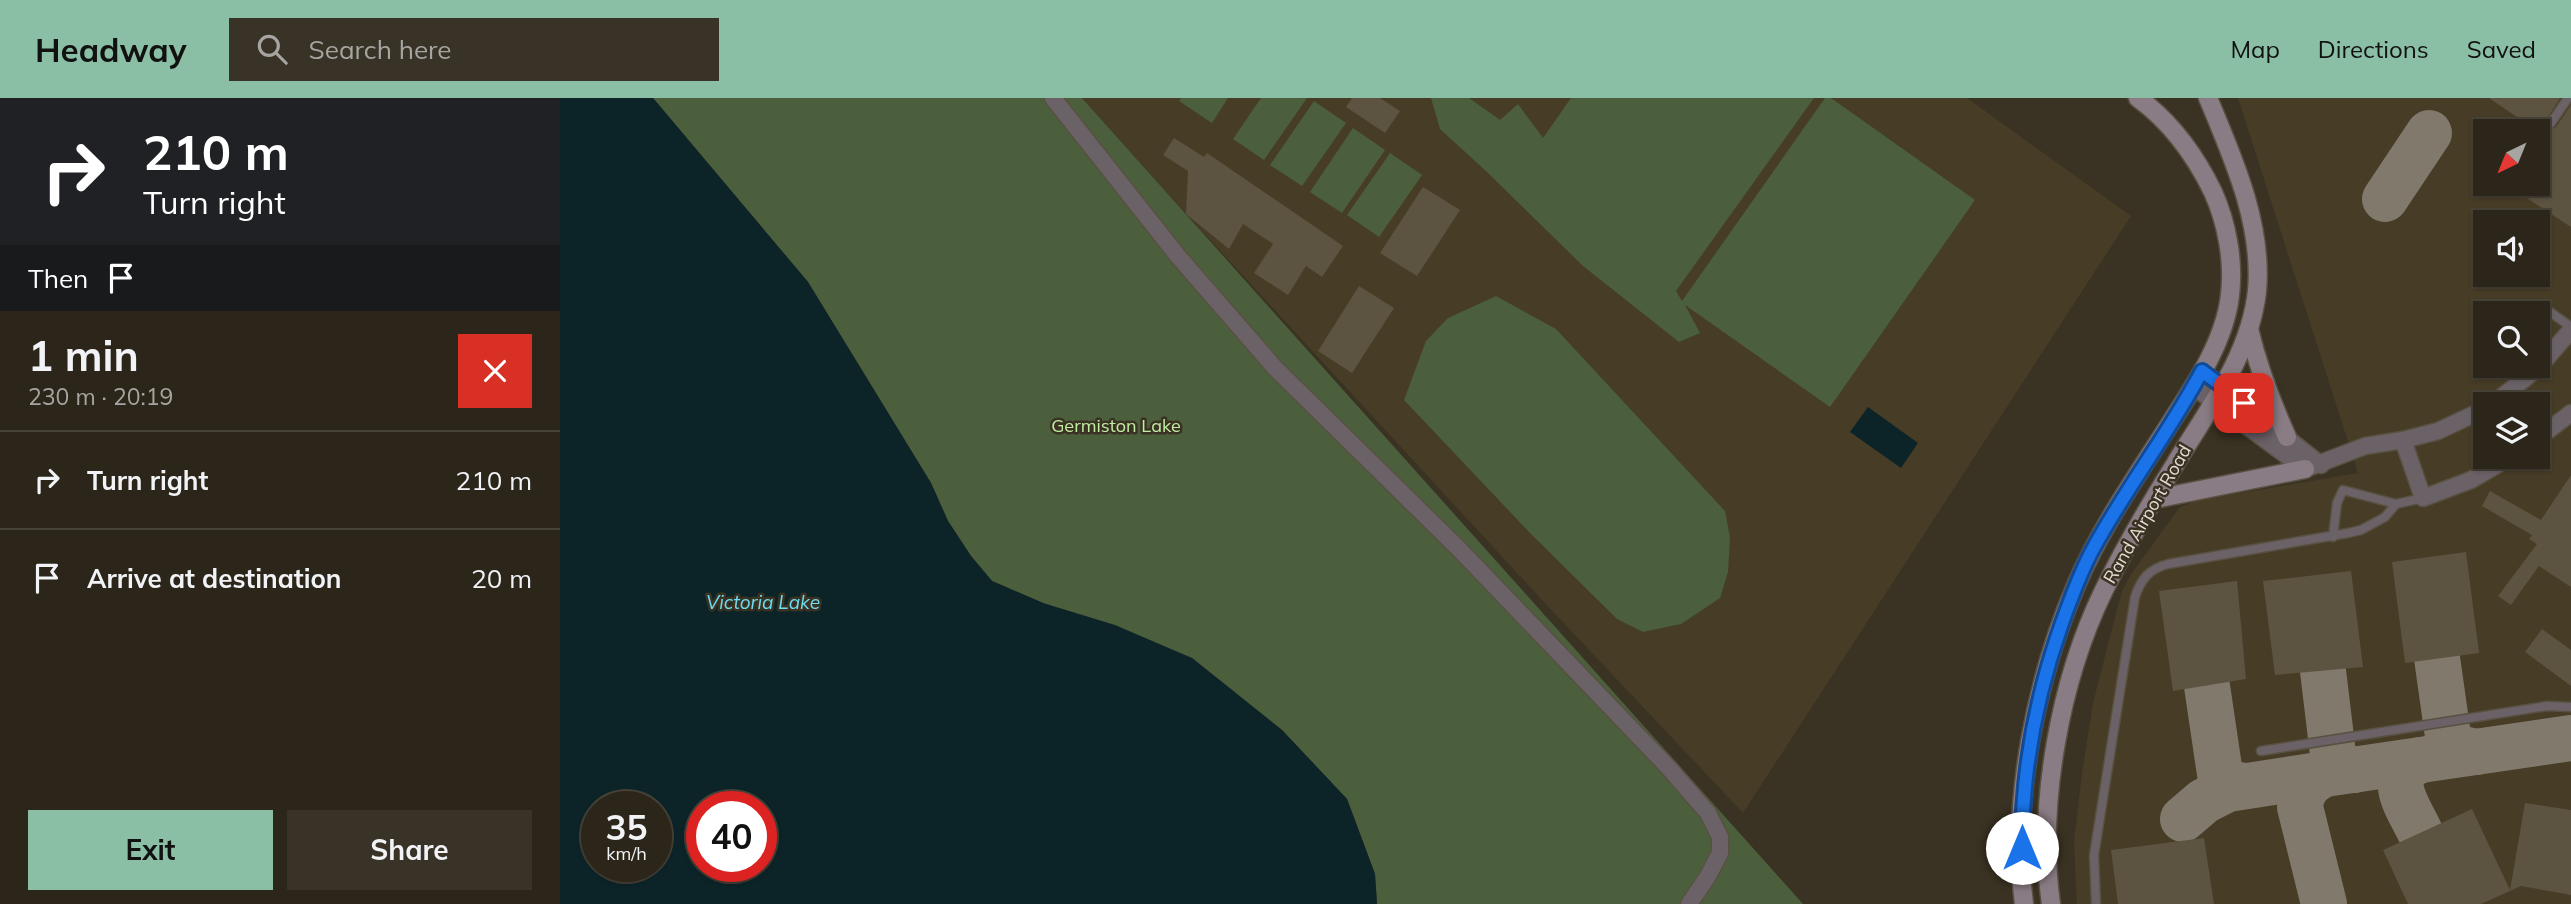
<!DOCTYPE html>
<html lang="en">
<head>
<meta charset="utf-8">
<style>
	:root { --surface:#2c261a; --page:#383227; --text:#f1f3f6; --muted:#a6a5a2; --line:#484339; --accent:#8abfa5 }
	body { margin:0; font-family:Mulish,sans-serif; background:var(--page); color:var(--text); height:100vh; display:flex; flex-direction:column; font-size:26px; white-space:nowrap }
	* { box-sizing:border-box; margin:0 }
	p { font-size:23px; color:var(--muted) }
	.icon { flex:none; width:38px; height:38px; fill:none; stroke:currentColor; stroke-width:2; stroke-linecap:round; stroke-linejoin:round }
	.map { position:relative; flex:1; overflow:hidden }
	.drawer { display:flex; flex-direction:column; background:var(--surface); width:560px }
	.drawer>* { flex:none }
	.banner { background:#202124; color:#fff; overflow:hidden }
	.needle { width:46px; rotate:223deg }
	.fabs { position:absolute; left:1913px; top:21px; display:grid; gap:14px }
	.fabs a { display:grid; place-items:center; width:77px; height:77px; border-radius:0px; background:var(--surface); box-shadow:0 2px 5px #0004,0 0 0 2px var(--line); font-size:35px }
	.speed { position:absolute; left:21px; top:693px; display:flex; gap:14px; font-size:35px; font-weight:700; text-align:center }
	.speed>* { display:grid; place-content:center; width:91px; height:91px; border-radius:50%; background:var(--surface); box-shadow:0 2px 5px #0004,0 0 0 2px var(--line); line-height:1 }
	.speed small { font-size:18px; font-weight:400 }
	.speed .limit { border:10px solid #d22; background:#fff; color:#111 }
	.pin { position:absolute; display:grid; place-items:center; width:60px; height:60px; color:#fff; margin:-30px; border-radius:14px; box-shadow:0 4px 10px #0006 }
	.me { position:absolute; width:77px; margin:-38px; rotate:0deg; stroke-linejoin:round; filter:drop-shadow(0 0 5px #0008) }
	.turn { display:flex; align-items:center; gap:24px; height:147px; padding:0 28px; font-size:32px }
	.turn .icon { width:91px; height:91px; stroke-width:2.5 }
	.turn b { display:block; font-size:49px; line-height:60px }
	.then { display:flex; align-items:center; height:66px; padding:0 28px; background:#0003; gap:14px; font-size:26px }
	.round { display:grid; place-items:center; flex:none; width:74px; height:74px; border-radius:0px; background:var(--page) }
	.head { display:flex; align-items:center; justify-content:space-between; height:119px; padding:0 28px }
	h1 { font-size:42px; font-weight:700; line-height:52px }
	.primary-button { display:flex; gap:14px; margin-top:auto; padding:14px 28px }
	.primary-button a { flex:1; height:80px; border-radius:0px; background:var(--accent); color:#111; font-size:28px; font-weight:700; line-height:80px; text-align:center }
	.primary-button a+a { background:var(--page); color:var(--text) }
	ul { padding:0; list-style:none }
	li { display:flex; align-items:center; gap:21px; height:98px; padding:0 28px; border-top:2px solid var(--line) }
	li div { flex:1 }
	li b { display:block; font-size:26px }
	li em { font-style:normal }
	header { display:flex; align-items:center; gap:42px; box-sizing:border-box; height:98px; padding:0 35px; background:var(--accent); color:#111 }
	header strong { font-size:33px }
	nav { display:flex; gap:38px; margin-inline-start:auto; font-size:24px }
	.search { width:490px; height:63px; background:var(--page); display:flex; align-items:center; gap:18px; box-sizing:border-box; padding:0 24px; border-radius:0px; color:var(--muted); font-size:26px }
	main { display:flex; flex:1; min-height:0 }
	.map>svg:first-child { display:block }
	.built { fill:#473c25; fill-rule:evenodd }
	.green { fill:#4b5f3d }
	.water { fill:#0c2428; fill-rule:evenodd }
	.lines { fill:none; stroke-linecap:round; stroke-linejoin:round }
	.taxiway { stroke:#817a6c; stroke-width:46 }
	.building { fill:#5c5341 }
	.lane-casing { stroke:#585142; stroke-width:11 }
	.street-casing { stroke:#585142; stroke-width:19 }
	.secondary-casing { stroke:#585142; stroke-width:21 }
	.lane { stroke:#6b6267; stroke-width:8 }
	.street { stroke:#6b6267; stroke-width:16 }
	.secondary { stroke:#8a7c84; stroke-width:18 }
	.route-casing { stroke:#114b97; stroke-width:18 }
	.route { stroke:#1a73e8; stroke-width:12 }
	.labels { text-anchor:middle; dominant-baseline:central; stroke-width:5; stroke-linejoin:round; paint-order:stroke }
	.park-label { font-size:18px; fill:#c2eda4; stroke:#3a3222 }
	.street-label { font-size:18px; fill:#e2ddd3; stroke:#3a3222 }
	.water-label { font-size:19px; font-style:italic; fill:#6cddf2; stroke:#3a3222 }
</style>
</head>
<body>
<header>
<strong>Headway</strong>
<div class="search"><svg class="icon" aria-label="search" viewBox="0 0 24 24"><circle cx="10" cy="10" r="6"/><path d="M15 15l6 6"/></svg>Search here</div>
<nav><a>Map</a><a>Directions</a><a>Saved</a></nav>
</header>
<main>
<section class="drawer">
<div class="banner">
<div class="turn"><svg class="icon" aria-label="right" viewBox="0 0 24 24"><path d="M7 20v-9h11M14 6l5 5-5 5"/></svg><div><b>210 m</b>Turn right</div></div>
<div class="then">Then<svg class="icon" aria-label="arrive" viewBox="0 0 24 24"><path d="M6 21V4h12l-3 4 3 4H6"/></svg></div>
</div>
<div class="head"><div><h1>1 min</h1><p>230 m · 20:19</p></div><a class="round" style="background:#d93025;color:#fff"><svg class="icon" aria-label="close" viewBox="0 0 24 24"><path d="M6 6l12 12M18 6L6 18"/></svg></a></div>
<ul>
<li><svg class="icon" aria-label="right" viewBox="0 0 24 24"><path d="M7 20v-9h11M14 6l5 5-5 5"/></svg><div><b>Turn right</b></div><em>210 m</em></li>
<li><svg class="icon" aria-label="arrive" viewBox="0 0 24 24"><path d="M6 21V4h12l-3 4 3 4H6"/></svg><div><b>Arrive at destination</b></div><em>20 m</em></li>
</ul>
<div class="primary-button"><a>Exit</a><a>Share</a></div>
</section>
<div class="map">
<svg width="2011" height="806" viewBox="0 0 2011 806">
	<rect width="100%" height="100%" fill="#3a3222"/>
	<g class="built">
		<polygon points="522,0 1407,0 1571,118 1183,715 981,501 626,116"/>
		<path d="M1678,0H2011V806H1517L1514,743L1522,675L1533,605L1548,546L1562,493L1571,476L1620,409L1639,402L1798,375ZM1925,33H1978V86H1925ZM1925,124H1978V177H1925ZM1925,215H1978V268H1925ZM1925,306H1978V359H1925Z"/>
	</g>
	<g class="green">
		<polygon points="93,0 522,0 1243,806 817,806 815,776 787,701 722,632 632,560 483,505 432,483 411,458 388,423 371,385 248,184"/>
		<polygon points="621,0 668,0 652,25 619,3"/>
		<polygon points="701,0 747,0 704,62 673,41"/>
		<polygon points="871,0 909,0 940,22 958,6 983,40 1011,0 1254,0 1116,193 1122,203 1265,0 1271,0 1415,102 1270,309 1125,207 1140,235 1119,244 1023,168 927,74 880,31"/>
		<polygon points="754,3 786,25 742,88 710,67"/>
		<polygon points="793,30 825,52 782,115 750,94"/>
		<polygon points="830,55 862,77 819,139 787,117"/>
		<polygon points="936,198 996,231 1165,413 1170,440 1168,474 1160,500 1121,526 1083,534 1057,521 970,435 844,302 866,243 888,220"/>
	</g>
	<g class="water">
		<path d="M0,0H93L248,184L371,385L388,423L411,458L432,483L483,505L555,527L632,560L722,632L787,701L815,776L817,806H0ZM37,709H96V768H37ZM142,709H201V768H142Z"/>
		<polygon points="1308,309 1358,345 1341,370 1290,334"/>
	</g>
	<g class="lines">
		<g class="taxiway">
			<polyline points="1825,101 1869,35"/>
			<polyline points="1877,560 1888,638 1898,650 1916,654"/>
			<polyline points="1763,573 1773,656 1780,667 1795,672"/>
			<polyline points="1647,588 1660,676 1669,685 1685,688"/>
			<polyline points="1623,721 1644,703 1668,691 1765,676"/>
			<path d="M1860,734C1849,710 1822,676 1861,662"/>
			<path d="M1764,806L1740,709C1741,692 1750,683 1765,676L2011,640"/>
		</g>
	</g>
	<g class="building">
		<polygon points="792,0 820,0 840,13 825,35 786,9"/>
		<polygon points="1929,0 2000,0 1985,24 1985,28 1990,31 1996,29 2011,7 2011,129 1945,86 1978,86 1978,56 1988,40"/>
		<polygon points="614,40 644,59 647,55 783,148 762,179 746,168 728,197 694,175 713,146 683,126 669,151 626,116 628,73 603,57"/>
		<polygon points="863,89 900,112 857,178 820,155"/>
		<polygon points="799,188 834,210 792,275 758,253"/>
		<polygon points="2011,377 2011,489 1979,468 1951,507 1938,498 1977,446 1969,441 1972,437 1922,408 1930,393 1981,422"/>
		<polygon points="1906,454 1919,555 1845,565 1832,464"/>
		<polygon points="1791,473 1803,569 1715,577 1703,483"/>
		<polygon points="1677,483 1686,581 1613,593 1599,493"/>
		<polygon points="1982,531 2011,552 2011,588 1965,554"/>
		<polygon points="1965,705 2011,712 2011,797 1961,788 1921,806 1848,806 1823,752 1912,711 1950,792"/>
		<polygon points="1644,740 1654,806 1558,806 1551,752"/>
	</g>
	<g class="lines">
		<g class="lane-casing">
			<g id="lane">
				<polyline points="1991,25 2008,0"/>
				<polyline points="1983,209 2011,229"/>
				<polyline points="1773,439 1777,405 1783,392 1836,406 1863,400"/>
				<polyline points="1701,653 1987,608 2011,609"/>
				<path d="M1536,806L1534,757L1575,499C1581,481 1589,471 1608,466L1788,435L1801,432L1825,419L1836,406"/>
			</g>
		</g>
		<g class="street-casing">
			<g id="street">
				<polyline points="493,0 617,157 715,270 900,452 1108,669 1148,715 1160,739 1160,755 1148,778 1129,806"/>
				<polyline points="1642,273 1761,367"/>
				<polyline points="1634,289 1745,371 1805,348 1843,342 1878,333 1925,311"/>
				<polyline points="1933,306 1978,270 2011,232"/>
				<polyline points="1978,340 2011,315"/>
				<polyline points="1843,342 1863,400 1911,382 1950,359"/>
			</g>
		</g>
		<g class="secondary-casing">
			<g id="secondary">
				<path d="M1689,231C1698,269 1711,303 1727,339"/>
				<polyline points="1595,401 1745,371"/>
				<path d="M1464,806C1451,703 1476,580 1517,485C1542,427 1579,375 1613,321C1637,284 1665,242 1670,197C1674,163 1667,125 1653,94C1635,57 1611,24 1578,0"/>
				<path d="M1491,806C1477,707 1500,582 1544,492C1565,449 1589,408 1614,368C1647,313 1690,258 1697,193C1703,126 1673,60 1648,0"/>
			</g>
		</g>
		<use href="#lane" class="lane"/>
		<use href="#street" class="street"/>
		<use href="#secondary" class="secondary"/>
	</g>
	<g class="lines">
		<g class="route-casing">
			<path id="route" d="M1462,750C1462,672 1476,598 1502,525C1511,500 1520,475 1533,451C1566,390 1609,335 1642,273L1684,305"/>
		</g>
		<use href="#route" class="route"/>
	</g>
	<g class="labels">
		<g class="park-label">
			<text x="556" y="327">Germiston Lake</text>
		</g>
		<g class="street-label">
			<text transform="translate(1587 416) rotate(-60)">Rand Airport Road</text>
		</g>
		<g class="water-label">
			<text x="203" y="504">Victoria Lake</text>
		</g>
	</g>
</svg>
<div class="fabs">
<a><svg class="needle" viewBox="-14 -14 28 28"><path d="M0-13l5 13h-10z" fill="#e53935"/><path d="M0 13l5-13h-10z" fill="#a6a5a2"/></svg></a>
<a><svg class="icon" aria-label="sound" viewBox="0 0 24 24"><path d="M4 9h4l5-4v14l-5-4H4zM17 9q2 3 0 6"/></svg></a>
<a><svg class="icon" aria-label="search" viewBox="0 0 24 24"><circle cx="10" cy="10" r="6"/><path d="M15 15l6 6"/></svg></a>
<a><svg class="icon" aria-label="layers" viewBox="0 0 24 24"><path d="M12 4l9 5-9 5-9-5zM3 14l9 5 9-5"/></svg></a>
</div>
<div class="speed"><div>35<small>km/h</small></div><div class="limit">40</div></div>
<div class="pin" style="left:1684px;top:305px;background:#d93025"><svg class="icon" aria-label="arrive" viewBox="0 0 24 24"><path d="M6 21V4h12l-3 4 3 4H6"/></svg></div>
<svg class="me" style="left:1462px;top:750px" viewBox="-20 -20 40 40"><circle r="19" fill="#fff"/><path d="M0-13L10 11 0 6-10 11z" fill="#1a73e8"/></svg>
</div>
</main>
</body>
</html>
